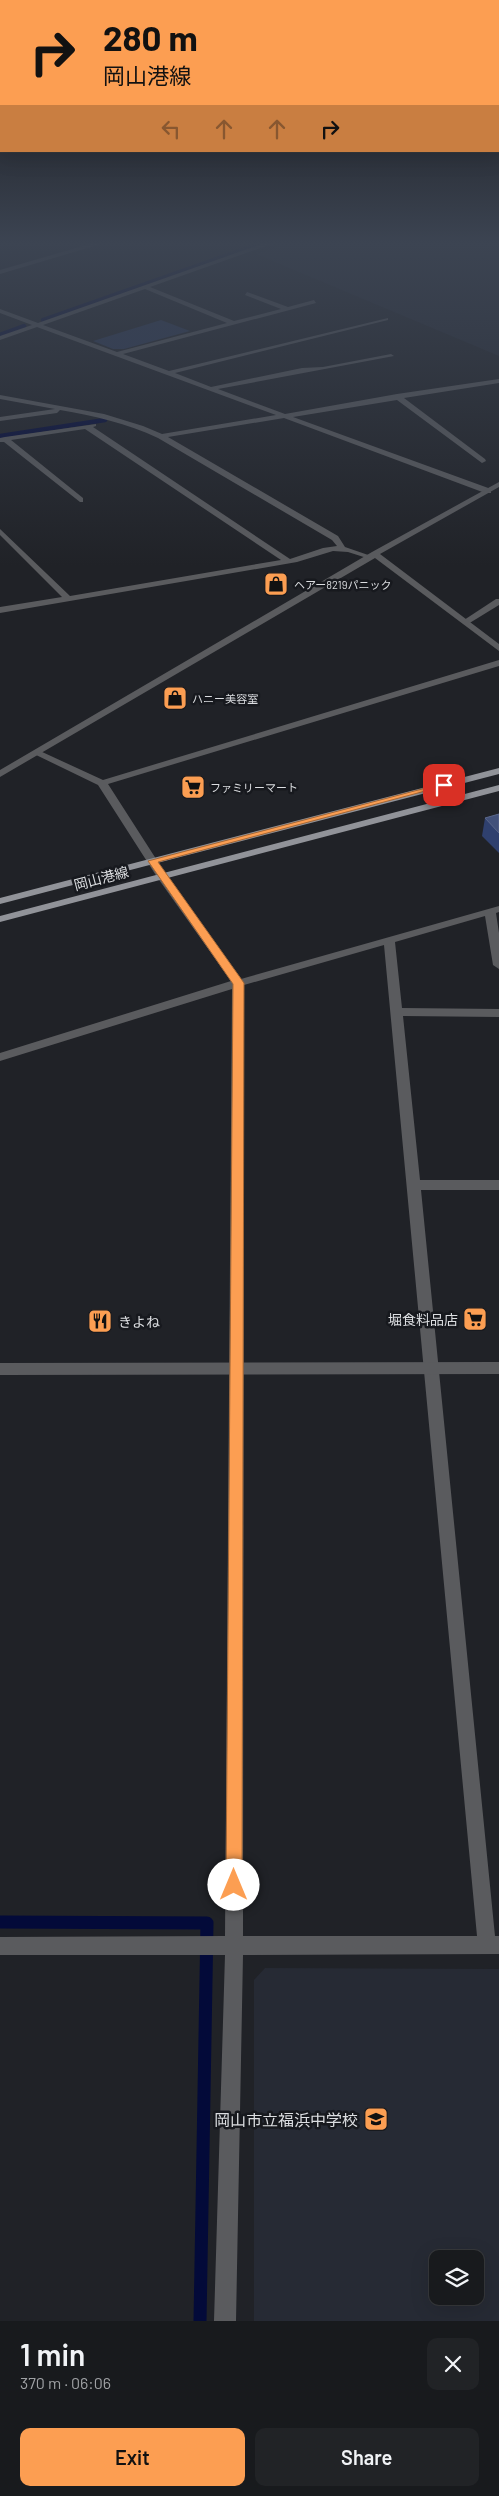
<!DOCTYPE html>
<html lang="en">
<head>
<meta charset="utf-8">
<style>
	:root { --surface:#181a1d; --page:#212326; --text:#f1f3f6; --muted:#9fa1a4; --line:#36383b; --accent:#fc9e52 }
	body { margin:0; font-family:Barlow,"Noto Sans JP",sans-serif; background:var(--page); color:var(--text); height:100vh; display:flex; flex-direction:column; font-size:19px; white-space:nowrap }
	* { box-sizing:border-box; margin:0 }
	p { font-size:16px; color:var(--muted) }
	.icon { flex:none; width:28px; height:28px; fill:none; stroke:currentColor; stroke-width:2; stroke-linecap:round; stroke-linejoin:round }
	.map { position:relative; height:2321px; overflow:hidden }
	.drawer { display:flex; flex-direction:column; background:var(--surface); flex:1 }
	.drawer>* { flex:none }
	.hud { position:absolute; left:0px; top:0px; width:500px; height:152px; box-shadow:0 5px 20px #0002,0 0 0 1px var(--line); background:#fc9e52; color:#111; overflow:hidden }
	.fabs { position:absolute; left:429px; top:2250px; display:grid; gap:10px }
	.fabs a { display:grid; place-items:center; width:55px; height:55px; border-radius:10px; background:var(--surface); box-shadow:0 5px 20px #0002,0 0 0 1px var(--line); font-size:25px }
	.pin { position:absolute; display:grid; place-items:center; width:42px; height:42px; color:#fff; margin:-21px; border-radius:10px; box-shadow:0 2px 8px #0006 }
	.me { position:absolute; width:55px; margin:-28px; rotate:0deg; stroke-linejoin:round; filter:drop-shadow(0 0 4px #0008) }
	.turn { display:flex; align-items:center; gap:18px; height:105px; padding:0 20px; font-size:22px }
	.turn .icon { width:65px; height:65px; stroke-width:2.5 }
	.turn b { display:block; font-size:35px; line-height:42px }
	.lanes { display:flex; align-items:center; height:48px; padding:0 20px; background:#0003; justify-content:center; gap:25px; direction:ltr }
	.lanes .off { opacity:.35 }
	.round { display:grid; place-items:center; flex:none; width:52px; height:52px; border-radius:10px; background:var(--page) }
	.headline { display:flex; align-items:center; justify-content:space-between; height:85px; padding:0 20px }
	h1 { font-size:30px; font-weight:600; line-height:38px }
	.primary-button { display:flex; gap:10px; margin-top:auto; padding:10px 20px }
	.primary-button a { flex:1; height:58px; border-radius:10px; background:var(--accent); color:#111; font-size:20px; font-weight:600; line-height:58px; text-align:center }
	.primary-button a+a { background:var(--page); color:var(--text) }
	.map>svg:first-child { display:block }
	.built { fill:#262a34; fill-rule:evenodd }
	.green { fill:#2b3857 }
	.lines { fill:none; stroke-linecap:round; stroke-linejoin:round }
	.stream-far1 { stroke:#030a39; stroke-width:4.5 }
	.stream { stroke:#030a39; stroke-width:13 }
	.minor { fill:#5a5b5e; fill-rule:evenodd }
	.tertiary { fill:#5a5b5e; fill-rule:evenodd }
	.primary { fill:#919399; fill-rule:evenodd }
	.wall { fill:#2f406e }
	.building { fill:#42517a; stroke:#5a678a }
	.route { fill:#fc9e52; stroke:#a46735 }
	.labels { text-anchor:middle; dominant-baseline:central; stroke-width:5; stroke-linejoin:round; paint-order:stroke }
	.far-poi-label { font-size:11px; fill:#dcdee1; stroke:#17191e; text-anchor:start }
	.street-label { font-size:14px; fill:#dcdee1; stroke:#17191e }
	.poi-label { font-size:14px; fill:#dcdee1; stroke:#17191e; text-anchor:end }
	.near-poi-label { font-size:16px; fill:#dcdee1; stroke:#17191e; text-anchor:end }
</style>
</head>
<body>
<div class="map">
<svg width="499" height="2321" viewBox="0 0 499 2321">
	<rect width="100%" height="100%" fill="#202227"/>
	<g class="built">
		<polygon points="293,241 476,241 499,250 499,356 256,254"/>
		<path d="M265,1968L499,1969V2321H254V1980ZM438,2259H475V2296H438Z"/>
	</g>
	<polygon class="green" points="161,320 190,331 124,349 113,349 93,341"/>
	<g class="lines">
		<g class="stream-far1">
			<polyline points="43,320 268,241"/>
			<polyline points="0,335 24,326"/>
			<polyline points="0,436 105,420"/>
		</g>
		<polyline class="stream" points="0,1922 207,1923 200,2321"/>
		<g class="minor">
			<polygon points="100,241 111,241 0,274 0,270"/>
			<path d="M270,241H280L150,287L234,321L281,309L245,295L247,292L288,307L314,300L316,303L123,354L169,371L388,318V320L175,373L211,387L302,368L323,367L391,354L394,356L218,389L285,414L397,394L499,379V383L404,398L485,459L486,461L482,463L397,400L293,417L491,489V493H485L284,418L168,437L338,536L345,547L374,557L370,559L348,552L333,551L297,562L0,613V607L62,597L0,535V529L70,596L281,560L85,429L11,440L83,498V502H80L4,442H0V438L5,437L96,424V426L93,427L290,559L323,548L337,546L332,540L158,438C127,423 94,416 60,410L57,413L0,421V417L55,409L0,399V395L104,414L143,426L162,434L276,415L37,327L0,340V336L32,325L0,313V309L38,323ZM145,289L227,323L117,352L43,325Z"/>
			<polygon points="496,599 499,599 499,605 468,624 461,622"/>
			<path d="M499,660V666L108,784L167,876L241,979L499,906V912L496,913L499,933V969L493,965L485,916L395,942L402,1008L499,1009V1017L403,1016L420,1180H499V1190H421L495,1936H499V1954L243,1955L236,2321H214L225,1955H0V1937L225,1936L232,989L0,1061V1053L231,981L157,877L98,785L32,753L34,751H40L103,780ZM384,945L477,1936H243L244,985Z"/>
		</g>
		<g class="tertiary">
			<polygon points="499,482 499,487 380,554 499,644 499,651 375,558 0,777 0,770 372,552"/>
			<polygon points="499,1362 499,1374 0,1375 0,1363"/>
		</g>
		<g class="primary">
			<polygon points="499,768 499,774 0,904 0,898"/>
			<polygon points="499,785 499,791 0,922 0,916"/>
		</g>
	</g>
	<polygon class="wall" points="499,814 499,853 482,836 485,818"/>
	<polygon class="building" points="499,814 499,833 485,818"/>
	<linearGradient id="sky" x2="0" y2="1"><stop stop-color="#121315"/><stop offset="0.43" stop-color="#3c4452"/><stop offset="1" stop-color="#3c4452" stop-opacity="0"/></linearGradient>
	<rect width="499" height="566" fill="url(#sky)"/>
	<polygon class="route" points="441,784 448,785 158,862 244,983 242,1885 240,1891 234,1893 228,1891 226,1885 233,984 148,861"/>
	<defs>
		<g id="shop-square" transform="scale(1.25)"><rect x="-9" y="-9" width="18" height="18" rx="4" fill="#fc9e52" stroke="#17191e"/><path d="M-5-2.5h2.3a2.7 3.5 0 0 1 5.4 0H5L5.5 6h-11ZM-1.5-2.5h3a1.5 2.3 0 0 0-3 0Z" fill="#111"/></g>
		<g id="supermarket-square" transform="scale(1.25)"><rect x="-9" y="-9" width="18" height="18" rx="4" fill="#fc9e52" stroke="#17191e"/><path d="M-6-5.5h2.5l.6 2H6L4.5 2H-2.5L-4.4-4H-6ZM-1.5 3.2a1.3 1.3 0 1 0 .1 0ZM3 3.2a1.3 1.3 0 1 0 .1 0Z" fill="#111"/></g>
		<g id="restaurant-square" transform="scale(1.25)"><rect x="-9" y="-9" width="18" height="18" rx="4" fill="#fc9e52" stroke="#17191e"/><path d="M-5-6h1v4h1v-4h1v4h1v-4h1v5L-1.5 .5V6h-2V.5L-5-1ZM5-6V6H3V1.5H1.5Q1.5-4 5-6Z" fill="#111"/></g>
		<g id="school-square" transform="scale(1.25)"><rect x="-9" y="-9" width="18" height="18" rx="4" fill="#fc9e52" stroke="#17191e"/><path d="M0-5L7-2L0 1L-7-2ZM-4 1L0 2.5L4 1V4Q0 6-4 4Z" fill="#111"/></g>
	</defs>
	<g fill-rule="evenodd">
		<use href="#shop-square" x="276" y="584"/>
		<use href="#shop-square" x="175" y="698"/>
		<use href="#supermarket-square" x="193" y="787"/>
		<use href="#supermarket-square" x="475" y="1319"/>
		<use href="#restaurant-square" x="100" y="1321"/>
		<use href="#school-square" x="376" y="2119"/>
	</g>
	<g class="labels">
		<g class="far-poi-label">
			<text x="294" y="584">ヘアー8219パニック</text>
			<text x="192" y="698">ハニー美容室</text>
			<text x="210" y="787">ファミリーマート</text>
		</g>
		<g class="street-label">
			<text transform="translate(101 878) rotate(-15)">岡山港線</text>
		</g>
		<g class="poi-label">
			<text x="458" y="1319">堀食料品店</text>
			<text x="118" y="1321" text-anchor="start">きよね</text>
		</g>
		<g class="near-poi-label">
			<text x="358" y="2119">岡山市立福浜中学校</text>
		</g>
	</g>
</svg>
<div class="fabs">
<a><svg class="icon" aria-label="layers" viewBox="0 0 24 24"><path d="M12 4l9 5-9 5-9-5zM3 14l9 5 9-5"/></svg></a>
</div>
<div class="pin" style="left:444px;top:785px;background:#d93025"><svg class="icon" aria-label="arrive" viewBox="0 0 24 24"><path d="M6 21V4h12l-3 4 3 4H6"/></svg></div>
<svg class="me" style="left:234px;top:1885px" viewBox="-20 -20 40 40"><circle r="19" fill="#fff"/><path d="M0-13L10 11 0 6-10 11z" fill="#fc9e52"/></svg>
<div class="hud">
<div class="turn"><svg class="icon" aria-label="right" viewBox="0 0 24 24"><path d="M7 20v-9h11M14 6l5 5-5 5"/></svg><div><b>280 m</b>岡山港線</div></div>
<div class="lanes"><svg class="icon off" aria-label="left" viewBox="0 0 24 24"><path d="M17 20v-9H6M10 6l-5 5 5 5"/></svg><svg class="icon off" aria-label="ahead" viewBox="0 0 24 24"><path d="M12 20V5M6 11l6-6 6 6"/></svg><svg class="icon off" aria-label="ahead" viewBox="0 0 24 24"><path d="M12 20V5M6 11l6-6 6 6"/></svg><svg class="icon" aria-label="right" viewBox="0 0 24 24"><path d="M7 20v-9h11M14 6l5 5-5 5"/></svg></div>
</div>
</div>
<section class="drawer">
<div class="headline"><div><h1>1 min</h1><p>370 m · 06:06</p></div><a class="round"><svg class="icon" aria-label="close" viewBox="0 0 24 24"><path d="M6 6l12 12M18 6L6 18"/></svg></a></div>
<div class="primary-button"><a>Exit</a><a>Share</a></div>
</section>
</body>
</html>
